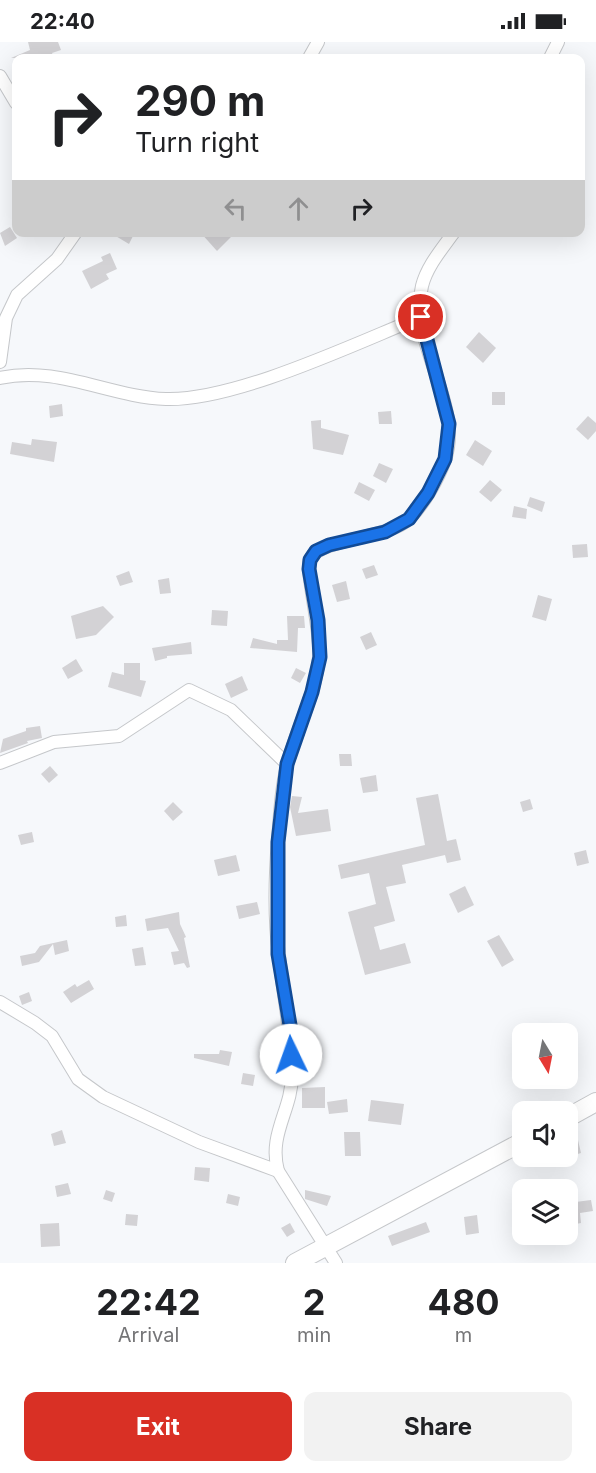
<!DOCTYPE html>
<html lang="en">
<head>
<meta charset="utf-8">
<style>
	:root { --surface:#fff; --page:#f2f2f2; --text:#202124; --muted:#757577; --accent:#d93025 }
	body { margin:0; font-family:Inter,sans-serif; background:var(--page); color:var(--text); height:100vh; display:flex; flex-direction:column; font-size:22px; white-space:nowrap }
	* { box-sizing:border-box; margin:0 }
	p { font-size:20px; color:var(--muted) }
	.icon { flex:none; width:33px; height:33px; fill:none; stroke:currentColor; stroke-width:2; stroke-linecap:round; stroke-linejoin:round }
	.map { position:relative; height:1221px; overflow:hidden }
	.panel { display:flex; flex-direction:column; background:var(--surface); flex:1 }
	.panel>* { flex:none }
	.hud { position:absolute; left:12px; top:12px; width:573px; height:183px; border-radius:12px; box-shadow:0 6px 24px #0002; background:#fff; color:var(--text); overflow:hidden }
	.needle { width:39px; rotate:170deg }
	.controls { position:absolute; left:512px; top:981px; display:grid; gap:12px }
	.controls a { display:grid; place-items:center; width:66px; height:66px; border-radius:12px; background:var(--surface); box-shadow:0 6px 24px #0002; font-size:30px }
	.pin { position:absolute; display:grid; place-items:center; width:51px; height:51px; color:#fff; margin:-26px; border:3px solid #fff; border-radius:50%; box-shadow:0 2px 6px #0007 }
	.me { position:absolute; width:66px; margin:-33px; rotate:357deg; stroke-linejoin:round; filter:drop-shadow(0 0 4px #0008) }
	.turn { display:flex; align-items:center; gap:21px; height:126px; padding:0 24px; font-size:27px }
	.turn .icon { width:78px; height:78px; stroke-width:2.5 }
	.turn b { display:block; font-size:42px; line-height:51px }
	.lanes { display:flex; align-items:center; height:57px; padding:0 24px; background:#0003; justify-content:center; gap:30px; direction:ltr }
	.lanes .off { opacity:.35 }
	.eta { display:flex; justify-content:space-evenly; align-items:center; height:102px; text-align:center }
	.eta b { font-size:36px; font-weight:700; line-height:42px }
	.cta { display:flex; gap:12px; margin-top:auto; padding:12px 24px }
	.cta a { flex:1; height:69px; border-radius:12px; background:var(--accent); color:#fff; font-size:24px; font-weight:700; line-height:69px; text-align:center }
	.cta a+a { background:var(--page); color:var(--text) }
	.status { display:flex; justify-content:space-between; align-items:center; height:42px; padding:0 30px; background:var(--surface); direction:ltr }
	.status svg { height:16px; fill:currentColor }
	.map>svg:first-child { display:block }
	.building { fill:#d3d2d5 }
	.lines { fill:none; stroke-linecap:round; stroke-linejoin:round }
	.street-casing { stroke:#c5c7ca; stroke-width:14 }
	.secondary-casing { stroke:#c5c7ca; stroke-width:20 }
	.street { stroke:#fff; stroke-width:12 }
	.secondary { stroke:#fff; stroke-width:18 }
	.route-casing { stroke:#114b97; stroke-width:15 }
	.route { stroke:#1a73e8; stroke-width:10 }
</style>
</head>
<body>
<div class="status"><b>22:40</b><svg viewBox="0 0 49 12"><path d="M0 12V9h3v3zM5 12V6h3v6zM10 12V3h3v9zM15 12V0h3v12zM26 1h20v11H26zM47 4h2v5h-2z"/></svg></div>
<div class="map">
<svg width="596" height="1221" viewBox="0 0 596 1221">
	<rect width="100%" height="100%" fill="#f6f8fb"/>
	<g class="building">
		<polygon points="28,0 58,0 61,8 52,11 54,16 11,16 30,8"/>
		<polygon points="10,185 17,196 5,204 0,191"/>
		<polygon points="109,190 135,190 129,202"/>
		<polygon points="200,190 236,190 217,209"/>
		<polygon points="110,211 117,227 106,232 109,237 91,247 82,229 103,219 101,215"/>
		<polygon points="479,290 496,306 483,321 466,305"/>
		<rect x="492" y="350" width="13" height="13"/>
		<polygon points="62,362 63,374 50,376 49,364"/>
		<polygon points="391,369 392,382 379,382 378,370"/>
		<polygon points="588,374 596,381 596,389 588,398 576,387"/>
		<polygon points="321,378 321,386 349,393 343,413 313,407 311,379"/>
		<polygon points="32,397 57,400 54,420 10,412 12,400 31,403"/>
		<polygon points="475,398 492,409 483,424 466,413"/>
		<polygon points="379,421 393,427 386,441 373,434"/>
		<polygon points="490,438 502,448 491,460 479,450"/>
		<polygon points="359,440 375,448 369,459 354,451"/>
		<polygon points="530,455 545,460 542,470 527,464"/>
		<polygon points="514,464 527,467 526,477 512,475"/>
		<polygon points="587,502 588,515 573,516 572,503"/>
		<polygon points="374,523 378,533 366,537 362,527"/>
		<polygon points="129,529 133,540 120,544 116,534"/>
		<polygon points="169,536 171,551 160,552 158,538"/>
		<polygon points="346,539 350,557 337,560 332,543"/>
		<polygon points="538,553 552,557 546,579 532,575"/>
		<polygon points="103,564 114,575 96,593 76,597 71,574"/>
		<polygon points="212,568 228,569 227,584 211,583"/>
		<polygon points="287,574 304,574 305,586 298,586 297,610 250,606 253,596 277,602 277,598 288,598"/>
		<polygon points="371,590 377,603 366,608 360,595"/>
		<polygon points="191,600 192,612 167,614 167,616 155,619 152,606"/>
		<polygon points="76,617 83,629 68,637 62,626"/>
		<polygon points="124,621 140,621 140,638 146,639 141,655 108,645 112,630 124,633"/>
		<polygon points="296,626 306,631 300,641 291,636"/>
		<polygon points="242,634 248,648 231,656 225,642"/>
		<polygon points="40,684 42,696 27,699 28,701 0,711 3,697 26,689 26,686"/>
		<polygon points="339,712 351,712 352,724 340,724"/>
		<polygon points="50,724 58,733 49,741 41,732"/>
		<polygon points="376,733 378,749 363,751 360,736"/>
		<polygon points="438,752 447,799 456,797 461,818 447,821 445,813 402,823 406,841 386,845 395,879 374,885 380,908 405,901 411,921 365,933 348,870 376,862 369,831 341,837 338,823 425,803 416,756"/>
		<polygon points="292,754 302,755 298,771 328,767 331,789 296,794 290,765"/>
		<polygon points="530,757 533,767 523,770 520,760"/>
		<polygon points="173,760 183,770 173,779 164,769"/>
		<polygon points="32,790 34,800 21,803 18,793"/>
		<polygon points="586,808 589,821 577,824 574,811"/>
		<polygon points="236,813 240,829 218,834 214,818"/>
		<polygon points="465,844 474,863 458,871 449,852"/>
		<polygon points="257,860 260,872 239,877 236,864"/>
		<polygon points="179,870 180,882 186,895 184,896 190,925 187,926 184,921 174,923 171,910 179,909 168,886 147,889 145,877"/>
		<polygon points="126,873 127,884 116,885 115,875"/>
		<polygon points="499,893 514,918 502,925 487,899"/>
		<polygon points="67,898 69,909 55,913 53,902 39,920 22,924 20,914 35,911 40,904"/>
		<polygon points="143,905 146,923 135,924 132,907"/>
		<polygon points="89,938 94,947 71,961 63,950 75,942 77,945"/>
		<polygon points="29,950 32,959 22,963 19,954"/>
		<polygon points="220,1008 232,1010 229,1024 194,1016 194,1012 219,1012"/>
		<polygon points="243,1031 255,1033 253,1044 241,1042"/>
		<polygon points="325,1045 325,1066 302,1066 302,1046"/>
		<polygon points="347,1057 348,1070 329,1072 327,1060"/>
		<polygon points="371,1058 404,1062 401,1083 368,1079"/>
		<polygon points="62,1088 66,1101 54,1104 51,1092"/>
		<polygon points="344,1090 360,1090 361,1114 345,1114"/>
		<polygon points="578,1098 581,1111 571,1114 568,1101"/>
		<polygon points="195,1125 210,1126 209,1140 194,1138"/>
		<polygon points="68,1141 71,1152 57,1155 55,1144"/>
		<polygon points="106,1148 115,1151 112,1160 103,1157"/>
		<polygon points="305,1148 331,1154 327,1164 305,1157"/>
		<polygon points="228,1152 240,1155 238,1164 226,1161"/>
		<polygon points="591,1158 593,1169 580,1171 581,1181 571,1183 568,1161"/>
		<polygon points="126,1172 138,1173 137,1184 125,1183"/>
		<polygon points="477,1173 479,1191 466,1193 464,1175"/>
		<polygon points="426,1180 430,1190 392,1204 388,1194"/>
		<polygon points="59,1181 60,1204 41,1205 40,1182"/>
		<polygon points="290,1181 295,1190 287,1195 281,1186"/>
	</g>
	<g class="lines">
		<g class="street-casing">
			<g id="street">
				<polyline points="309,16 318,0"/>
				<polyline points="550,16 558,0"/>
				<polyline points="0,34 16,61"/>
				<polyline points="0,320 6,276 17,253 57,217 76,190"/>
				<path d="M0,336C57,323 110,355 166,357C235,359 354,302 421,275"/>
				<polyline points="0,721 54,700 119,694 189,648 231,668 287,722"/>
				<polyline points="0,960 35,981 52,994 78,1037 103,1055 199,1100 278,1129"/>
				<path d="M336,1221L278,1129C268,1092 292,1068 292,1033C292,992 283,954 279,913C274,877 275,835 278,798C280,773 281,745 288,720C297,685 316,652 319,615C322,593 305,529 310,517C320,496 388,498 410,476C424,462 438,437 445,418C464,360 408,302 422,244C427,224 442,207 454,190"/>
			</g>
		</g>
		<g class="secondary-casing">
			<g id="secondary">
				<polyline points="567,1076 596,1060"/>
				<polyline points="295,1221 522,1100"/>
			</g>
		</g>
		<use href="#street" class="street"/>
		<use href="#secondary" class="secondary"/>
	</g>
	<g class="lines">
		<g class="route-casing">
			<polyline id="route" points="291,1013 291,989 278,912 278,800 287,722 312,650 320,615 318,578 309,527 310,518 316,509 329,503 385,490 409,477 428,451 445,417 449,382 421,275"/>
		</g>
		<use href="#route" class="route"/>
	</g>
</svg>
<div class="controls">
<a><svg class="needle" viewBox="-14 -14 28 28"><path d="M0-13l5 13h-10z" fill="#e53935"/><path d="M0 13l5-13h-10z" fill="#757577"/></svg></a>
<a><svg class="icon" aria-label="sound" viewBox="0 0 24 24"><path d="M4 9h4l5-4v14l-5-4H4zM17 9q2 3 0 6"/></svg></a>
<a><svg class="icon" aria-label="layers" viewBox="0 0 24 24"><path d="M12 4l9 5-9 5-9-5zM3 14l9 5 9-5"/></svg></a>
</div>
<div class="pin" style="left:421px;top:275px;background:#d93025"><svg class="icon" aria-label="arrive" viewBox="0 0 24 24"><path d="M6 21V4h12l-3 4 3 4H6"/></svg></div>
<svg class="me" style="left:291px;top:1013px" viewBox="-20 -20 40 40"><circle r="19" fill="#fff"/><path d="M0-13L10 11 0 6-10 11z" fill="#1a73e8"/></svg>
<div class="hud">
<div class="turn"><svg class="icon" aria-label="right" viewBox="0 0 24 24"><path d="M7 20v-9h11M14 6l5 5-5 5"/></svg><div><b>290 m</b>Turn right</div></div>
<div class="lanes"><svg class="icon off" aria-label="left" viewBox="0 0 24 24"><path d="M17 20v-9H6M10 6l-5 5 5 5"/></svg><svg class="icon off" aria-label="ahead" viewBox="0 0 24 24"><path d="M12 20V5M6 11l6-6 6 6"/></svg><svg class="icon" aria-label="right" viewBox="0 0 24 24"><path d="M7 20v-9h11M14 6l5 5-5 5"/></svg></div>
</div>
</div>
<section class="panel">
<div class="eta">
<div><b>22:42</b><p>Arrival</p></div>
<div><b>2</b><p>min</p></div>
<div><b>480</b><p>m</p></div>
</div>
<div class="cta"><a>Exit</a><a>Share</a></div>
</section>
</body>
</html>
